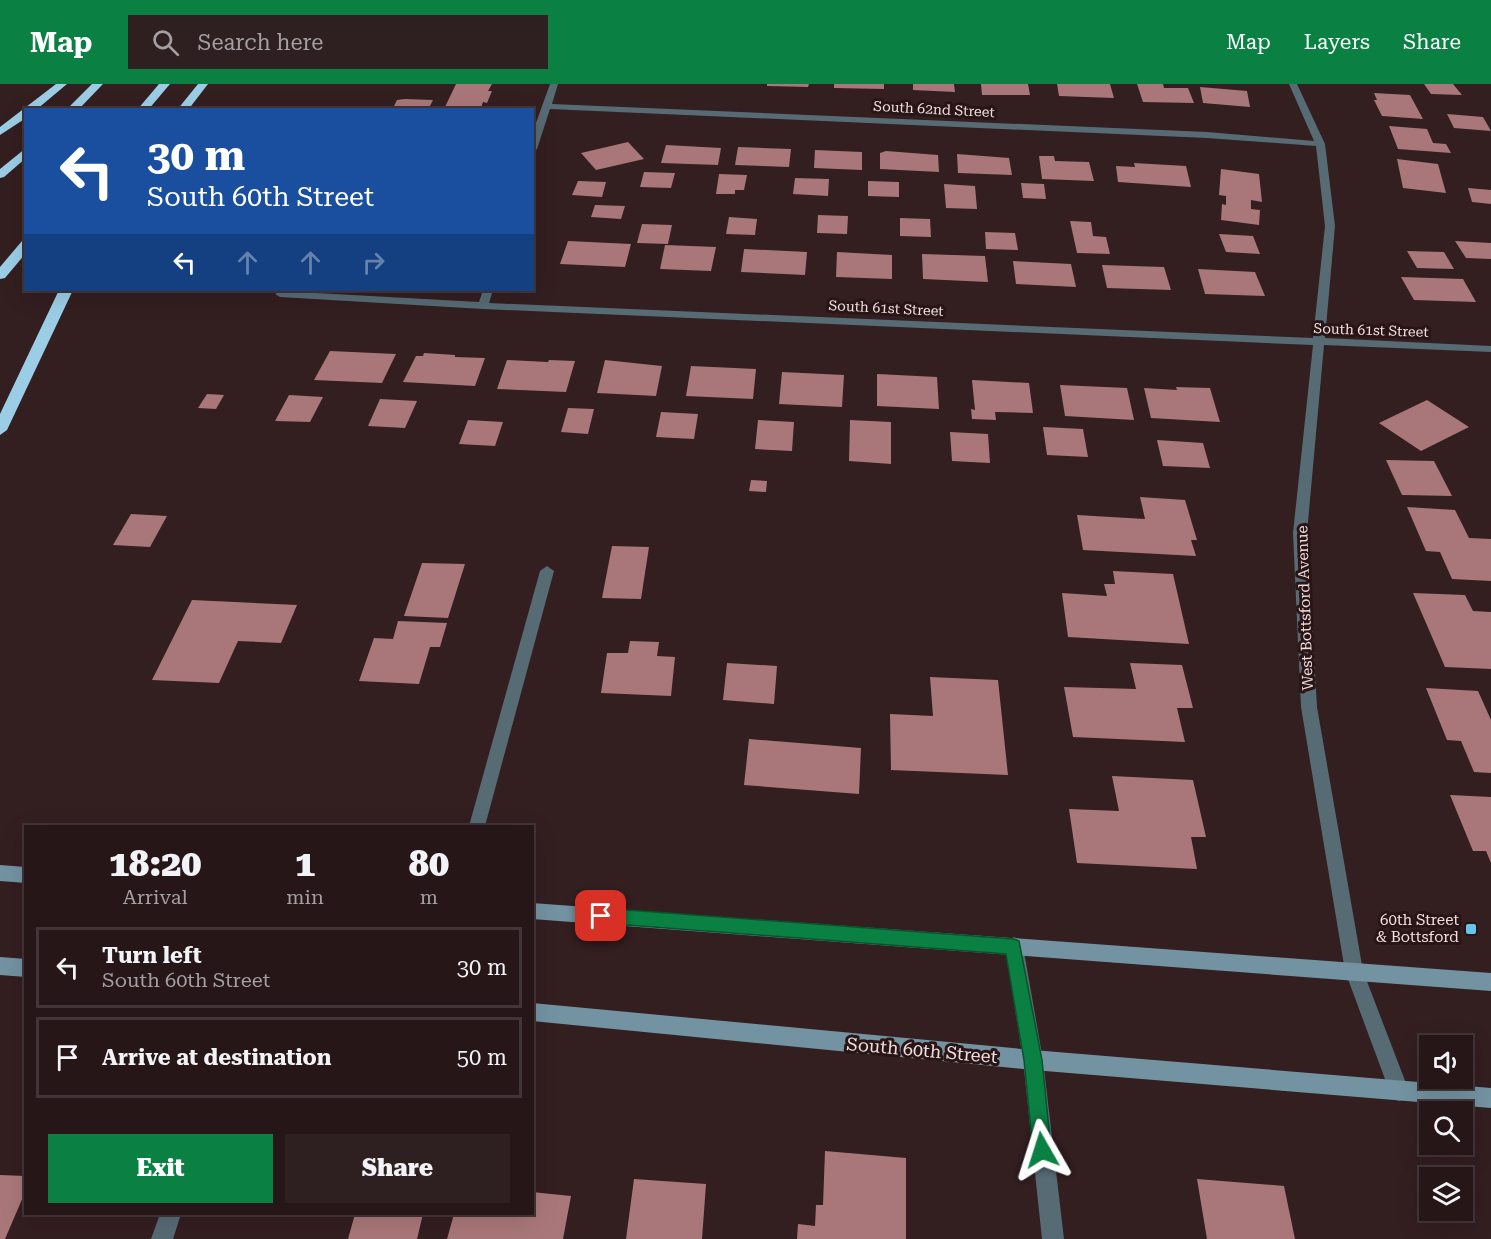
<!DOCTYPE html>
<html lang="en">
<head>
<meta charset="utf-8">
<style>
	:root { --surface:#261618; --page:#2e1f21; --text:#f1f3f6; --muted:#a49fa2; --line:#423537; --accent:#0b8043 }
	body { margin:0; font-family:"Roboto Serif",serif; background:var(--page); color:var(--text); height:100vh; display:flex; flex-direction:column; font-size:22px; white-space:nowrap }
	* { box-sizing:border-box; margin:0 }
	p { font-size:20px; color:var(--muted) }
	.icon { flex:none; width:33px; height:33px; fill:none; stroke:currentColor; stroke-width:2; stroke-linecap:round; stroke-linejoin:round }
	.map { position:relative; flex:1; overflow:hidden }
	.drawer { position:absolute; left:24px; top:741px; width:510px; height:390px; display:flex; flex-direction:column; background:var(--surface); border-radius:0px; box-shadow:0 6px 24px #0002,0 0 0 2px var(--line) }
	.drawer>* { flex:none }
	.top-card { position:absolute; left:24px; top:24px; width:510px; height:183px; border-radius:0px; box-shadow:0 6px 24px #0002,0 0 0 2px var(--line); background:#1a4fa0; color:#fff; overflow:hidden }
	.tools { position:absolute; left:1419px; top:951px; display:grid; gap:12px }
	.tools a { display:grid; place-items:center; width:54px; height:54px; border-radius:0px; background:var(--surface); box-shadow:0 6px 24px #0002,0 0 0 2px var(--line); font-size:30px }
	.pin { position:absolute; display:grid; place-items:center; width:51px; height:51px; color:#fff; margin:-26px; border-radius:12px; box-shadow:0 3px 9px #0006 }
	.me { position:absolute; width:66px; margin:-33px; rotate:354deg; stroke-linejoin:round; filter:drop-shadow(0 0 4px #0008) }
	.turn { display:flex; align-items:center; gap:21px; height:126px; padding:0 24px; font-size:27px }
	.turn .icon { width:78px; height:78px; stroke-width:2.5 }
	.turn b { display:block; font-size:42px; line-height:51px }
	.lanes { display:flex; align-items:center; height:57px; padding:0 24px; background:#0003; justify-content:center; gap:30px; direction:ltr }
	.lanes .off { opacity:.35 }
	.eta { display:flex; justify-content:space-evenly; align-items:center; height:102px; text-align:center }
	.eta b { font-size:36px; font-weight:800; line-height:42px }
	.cta { display:flex; gap:12px; margin-top:auto; padding:12px 24px }
	.cta a { flex:1; height:69px; border-radius:0px; background:var(--accent); color:#fff; font-size:24px; font-weight:800; line-height:69px; text-align:center }
	.cta a+a { background:var(--page); color:var(--text) }
	ul { padding:0; list-style:none }
	li { display:flex; align-items:center; gap:18px; height:81px; margin:0 12px 9px; padding:0 12px; border:3px solid var(--line); border-radius:0px }
	li div { flex:1 }
	li b { display:block; font-size:22px }
	li em { font-style:normal }
	header { display:flex; align-items:center; gap:36px; box-sizing:border-box; height:84px; padding:0 30px; background:var(--accent); color:#fff }
	header strong { font-size:28px }
	nav { display:flex; gap:33px; margin-inline-start:auto; font-size:21px }
	.search { width:420px; height:54px; background:var(--page); display:flex; align-items:center; gap:15px; box-sizing:border-box; padding:0 21px; border-radius:0px; color:var(--muted); font-size:22px }
	.map>svg:first-child { display:block }
	.building { fill:#a97779 }
	.lines { fill:none; stroke-linecap:round; stroke-linejoin:round }
	.lane { fill:#576b75; fill-rule:evenodd }
	.street { fill:#576b75; fill-rule:evenodd }
	.secondary { fill:#7393a2; fill-rule:evenodd }
	.highway { fill:#9bcee6; fill-rule:evenodd }
	.route { fill:#0b8043; stroke:#07532c; stroke-width:1.5 }
	.poi-dot { fill:#64c5ee; stroke:#291516; stroke-width:2 }
	.labels { text-anchor:middle; dominant-baseline:central; stroke-width:6; stroke-linejoin:round; paint-order:stroke }
	.far-street-label { font-size:14px; fill:#efe0e0; stroke:#291516 }
	.street-label { font-size:15px; fill:#efe0e0; stroke:#291516 }
	.poi-label { font-size:15px; fill:#efe0e0; stroke:#291516; text-anchor:end }
	.near-street-label { font-size:18px; fill:#efe0e0; stroke:#291516 }
</style>
</head>
<body>
<header>
<strong>Map</strong>
<div class="search"><svg class="icon" aria-label="search" viewBox="0 0 24 24"><circle cx="10" cy="10" r="6"/><path d="M15 15l6 6"/></svg>Search here</div>
<nav><a>Map</a><a>Layers</a><a>Share</a></nav>
</header>
<div class="map">
<svg width="1491" height="1155" viewBox="0 0 1491 1155">
	<rect width="100%" height="100%" fill="#331e20"/>
	<g class="building">
		<polygon points="456,0 492,0 488,7 492,7 487,19 483,18 481,24 445,23"/>
		<polygon points="767,0 809,0 808,3 767,2"/>
		<polygon points="834,0 884,0 884,5 834,4"/>
		<polygon points="913,0 954,0 955,8 913,6"/>
		<polygon points="981,0 1028,0 1030,11 982,11"/>
		<polygon points="1057,0 1110,0 1114,14 1059,12"/>
		<polygon points="1137,0 1163,0 1164,4 1188,4 1194,19 1143,18"/>
		<polygon points="1424,0 1453,0 1462,11 1431,10"/>
		<polygon points="1200,3 1247,7 1250,23 1203,19"/>
		<polygon points="1374,9 1410,11 1423,35 1382,32 1374,16 1377,16"/>
		<polygon points="397,16 405,15 433,16 428,26 392,26"/>
		<polygon points="1447,30 1483,33 1491,47 1454,44"/>
		<polygon points="1389,42 1427,45 1433,59 1446,60 1451,69 1398,65"/>
		<polygon points="628,58 644,75 596,86 581,69"/>
		<polygon points="666,61 721,64 718,81 661,79"/>
		<polygon points="738,63 791,65 789,83 735,81"/>
		<polygon points="815,66 862,68 862,86 814,84"/>
		<polygon points="886,67 938,71 939,88 880,85 880,69"/>
		<polygon points="957,70 1009,74 1012,91 958,89"/>
		<polygon points="1039,72 1054,72 1055,77 1089,78 1094,97 1042,95"/>
		<polygon points="1397,75 1438,80 1446,109 1403,104"/>
		<polygon points="1134,79 1186,82 1191,103 1118,98 1116,82 1135,83"/>
		<polygon points="1221,85 1259,90 1262,118 1251,116 1251,125 1260,126 1259,141 1221,136 1222,120 1226,121 1226,112 1219,111"/>
		<polygon points="644,88 675,89 671,104 640,103"/>
		<polygon points="719,90 747,91 744,106 735,106 735,110 716,110"/>
		<polygon points="795,94 829,95 828,112 793,110"/>
		<polygon points="578,97 606,98 602,113 572,111"/>
		<polygon points="868,97 899,98 899,113 868,112"/>
		<polygon points="1021,99 1044,100 1046,115 1023,114"/>
		<polygon points="944,100 975,102 977,125 946,124"/>
		<polygon points="1468,104 1491,106 1491,120 1472,118"/>
		<polygon points="595,121 625,122 621,135 591,133"/>
		<polygon points="818,131 848,132 847,150 817,149"/>
		<polygon points="729,133 757,135 755,151 726,150"/>
		<polygon points="900,134 930,135 931,153 900,152"/>
		<polygon points="1070,137 1091,138 1093,152 1106,153 1110,170 1077,169"/>
		<polygon points="642,140 672,141 668,160 637,159"/>
		<polygon points="985,148 1015,149 1018,166 986,165"/>
		<polygon points="1219,150 1253,152 1260,170 1226,168"/>
		<polygon points="568,157 631,160 625,183 560,180"/>
		<polygon points="1455,157 1491,159 1491,175 1466,174"/>
		<polygon points="665,161 716,163 711,187 660,185"/>
		<polygon points="744,165 807,168 805,191 741,188"/>
		<polygon points="1407,167 1444,168 1454,185 1417,184"/>
		<polygon points="837,168 892,171 892,195 836,193"/>
		<polygon points="922,170 985,172 988,198 923,195"/>
		<polygon points="1013,177 1071,180 1076,203 1016,200"/>
		<polygon points="1102,181 1164,183 1171,206 1107,204"/>
		<polygon points="1198,185 1255,188 1265,212 1205,210"/>
		<polygon points="1401,193 1463,195 1476,218 1414,216"/>
		<polygon points="330,267 396,270 382,299 314,296"/>
		<polygon points="424,269 455,271 455,273 485,274 475,302 403,298 416,272 423,272"/>
		<polygon points="507,276 548,278 549,276 575,277 566,308 497,305"/>
		<polygon points="605,276 662,282 656,312 597,309"/>
		<polygon points="691,282 756,285 753,315 686,312"/>
		<polygon points="782,288 844,291 842,323 779,320"/>
		<polygon points="877,290 937,293 939,325 877,322"/>
		<polygon points="972,296 1029,299 1033,329 995,328 996,336 972,335 971,325 975,326"/>
		<polygon points="1060,301 1127,304 1134,336 1065,332"/>
		<polygon points="1176,303 1210,304 1220,338 1151,334 1144,304 1177,306"/>
		<polygon points="207,310 224,311 216,325 198,324"/>
		<polygon points="289,311 323,313 310,338 275,337"/>
		<polygon points="380,315 417,317 405,344 368,342"/>
		<polygon points="1427,316 1469,343 1421,367 1379,339"/>
		<polygon points="568,324 594,325 588,350 561,348"/>
		<polygon points="661,328 698,330 694,355 656,353"/>
		<polygon points="468,336 503,338 495,362 459,360"/>
		<polygon points="758,336 794,338 792,367 755,365"/>
		<polygon points="850,336 891,338 891,380 849,377"/>
		<polygon points="1043,343 1083,345 1088,373 1047,371"/>
		<polygon points="950,348 988,350 990,379 952,377"/>
		<polygon points="1157,356 1203,359 1210,384 1163,382"/>
		<polygon points="1386,376 1434,377 1452,412 1402,411"/>
		<polygon points="751,396 767,397 766,408 749,407"/>
		<polygon points="1140,413 1185,416 1197,456 1191,456 1196,472 1083,466 1077,431 1145,435"/>
		<polygon points="1407,423 1455,426 1469,454 1491,455 1491,497 1452,495 1440,468 1426,467"/>
		<polygon points="131,430 167,432 150,463 113,461"/>
		<polygon points="612,462 649,463 641,515 602,514"/>
		<polygon points="422,479 465,480 448,534 404,532"/>
		<polygon points="1113,487 1173,490 1189,560 1068,553 1062,509 1107,512 1104,500 1115,500"/>
		<polygon points="1413,509 1465,511 1473,527 1491,528 1491,585 1445,583"/>
		<polygon points="192,516 297,521 281,559 238,557 219,599 152,596"/>
		<polygon points="398,537 447,539 440,563 430,563 419,600 359,597 374,554 393,555"/>
		<polygon points="630,557 659,558 657,572 675,573 671,612 601,609 607,569 628,569"/>
		<polygon points="727,579 777,582 774,620 723,616"/>
		<polygon points="1130,579 1182,581 1193,624 1177,624 1185,658 1073,653 1064,603 1136,605"/>
		<polygon points="930,593 998,596 1008,691 891,686 890,630 933,632"/>
		<polygon points="1426,604 1478,607 1491,636 1491,689 1474,688 1461,657 1447,656"/>
		<polygon points="749,655 861,664 859,710 744,701"/>
		<polygon points="1112,692 1193,696 1206,753 1191,753 1197,785 1077,779 1069,725 1119,727"/>
		<polygon points="1450,711 1491,713 1491,779 1486,767 1473,767"/>
		<polygon points="825,1067 906,1074 906,1155 797,1155 798,1140 815,1142 816,1121 823,1121"/>
		<polygon points="0,1091 26,1092 26,1106 5,1155 0,1155"/>
		<polygon points="634,1095 706,1100 702,1155 626,1155"/>
		<polygon points="1197,1095 1284,1102 1295,1155 1207,1155"/>
		<polygon points="532,1108 571,1112 563,1155 447,1155 454,1130 532,1130"/>
		<polygon points="355,1130 423,1130 417,1155 348,1155"/>
	</g>
	<g class="lines">
		<polygon class="lane" points="547,482 554,487 485,742 469,742 540,487"/>
		<g class="street">
			<polygon points="550,0 558,0 552,20 1207,48 1314,57 1289,0 1297,0 1325,60 1335,142 1325,254 1491,262 1491,268 1324,261 1307,449 1317,623 1363,887 1409,1007 1406,1014 1399,1017 1392,1014 1345,887 1301,623 1293,449 1313,261 483,225 280,213 275,210 280,207 479,218 483,206 493,206 489,219 1313,254 1325,142 1316,62 1207,54 550,25 537,65 532,68 532,50"/>
			<polygon points="1014,853 1020,856 1023,862 1043,976 1064,1155 1042,1155 1023,976 1005,862 1008,856"/>
			<polygon points="160,1130 181,1130 173,1155 151,1155"/>
		</g>
		<g class="secondary">
			<polygon points="0,781 26,783 26,799 0,797"/>
			<polygon points="532,819 1491,889 1491,907 532,835"/>
			<polygon points="0,873 26,875 26,893 0,891"/>
			<polygon points="532,919 1033,966 1491,1004 1491,1024 1033,986 532,937"/>
		</g>
		<g class="highway">
			<polygon points="56,0 67,0 36,26 26,26 26,34 0,51 0,43"/>
			<polygon points="92,0 103,0 78,26 66,26"/>
			<polygon points="159,0 170,0 148,26 137,26"/>
			<polygon points="198,0 208,0 188,26 177,26"/>
			<polygon points="26,64 26,74 4,93 0,94 0,85"/>
			<polygon points="26,156 26,169 5,194 0,195 0,183 22,157"/>
			<polygon points="59,206 73,206 7,346 0,351 0,330"/>
		</g>
	</g>
	<polygon class="route" points="601,824 1014,855 1019,857 1042,976 1051,1066 1049,1073 1042,1075 1036,1073 1033,1066 1024,976 1006,870 601,839 595,837 593,832 595,826"/>
	<rect class="poi-dot" x="1465" y="839" width="12" height="12" rx="3"/>
	<g class="labels">
		<g class="far-street-label">
			<text transform="translate(934 25) rotate(3)">South 62nd Street</text>
			<text transform="translate(886 224) rotate(3)">South 61st Street</text>
			<text transform="translate(1371 246) rotate(2)">South 61st Street</text>
		</g>
		<g class="street-label">
			<text transform="translate(1305 524) rotate(-92)">West Bottsford Avenue</text>
		</g>
		<g class="poi-label">
			<text x="1459" y="836">60th Street<tspan x="1459" dy="17">&amp; Bottsford</tspan></text>
		</g>
		<g class="near-street-label">
			<text transform="translate(922 966) rotate(5)">South 60th Street</text>
		</g>
	</g>
</svg>
<div class="tools">
<a><svg class="icon" aria-label="sound" viewBox="0 0 24 24"><path d="M4 9h4l5-4v14l-5-4H4zM17 9q2 3 0 6"/></svg></a>
<a><svg class="icon" aria-label="search" viewBox="0 0 24 24"><circle cx="10" cy="10" r="6"/><path d="M15 15l6 6"/></svg></a>
<a><svg class="icon" aria-label="layers" viewBox="0 0 24 24"><path d="M12 4l9 5-9 5-9-5zM3 14l9 5 9-5"/></svg></a>
</div>
<div class="pin" style="left:601px;top:832px;background:#d93025"><svg class="icon" aria-label="arrive" viewBox="0 0 24 24"><path d="M6 21V4h12l-3 4 3 4H6"/></svg></div>
<svg class="me" style="left:1042px;top:1066px" viewBox="-20 -20 40 40"><path d="M0-17L14 15 0 8-14 15z" fill="#0b8043" stroke="#fff" stroke-width="4"/></svg>
<div class="top-card">
<div class="turn"><svg class="icon" aria-label="left" viewBox="0 0 24 24"><path d="M17 20v-9H6M10 6l-5 5 5 5"/></svg><div><b>30 m</b>South 60th Street</div></div>
<div class="lanes"><svg class="icon" aria-label="left" viewBox="0 0 24 24"><path d="M17 20v-9H6M10 6l-5 5 5 5"/></svg><svg class="icon off" aria-label="ahead" viewBox="0 0 24 24"><path d="M12 20V5M6 11l6-6 6 6"/></svg><svg class="icon off" aria-label="ahead" viewBox="0 0 24 24"><path d="M12 20V5M6 11l6-6 6 6"/></svg><svg class="icon off" aria-label="right" viewBox="0 0 24 24"><path d="M7 20v-9h11M14 6l5 5-5 5"/></svg></div>
</div>
<section class="drawer">
<div class="eta">
<div><b>18:20</b><p>Arrival</p></div>
<div><b>1</b><p>min</p></div>
<div><b>80</b><p>m</p></div>
</div>
<ul>
<li><svg class="icon" aria-label="left" viewBox="0 0 24 24"><path d="M17 20v-9H6M10 6l-5 5 5 5"/></svg><div><b>Turn left</b><p>South 60th Street</p></div><em>30 m</em></li>
<li><svg class="icon" aria-label="arrive" viewBox="0 0 24 24"><path d="M6 21V4h12l-3 4 3 4H6"/></svg><div><b>Arrive at destination</b></div><em>50 m</em></li>
</ul>
<div class="cta"><a>Exit</a><a>Share</a></div>
</section>
</div>
</body>
</html>
